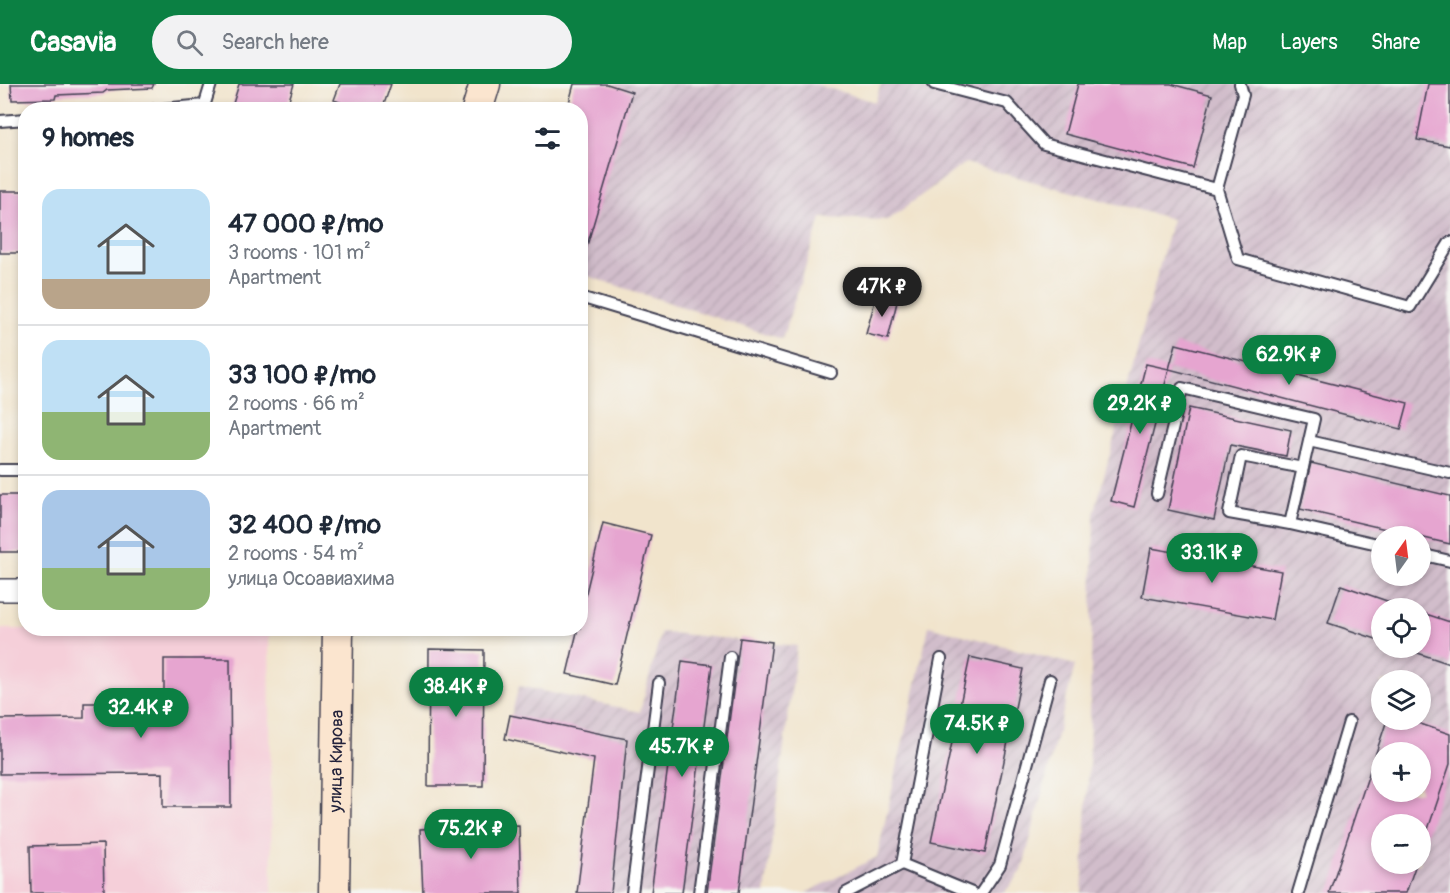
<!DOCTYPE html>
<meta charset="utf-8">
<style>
:root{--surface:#fff;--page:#f2f2f3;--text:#1f2937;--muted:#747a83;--line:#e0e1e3;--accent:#0b8043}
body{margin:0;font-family:Pangolin,sans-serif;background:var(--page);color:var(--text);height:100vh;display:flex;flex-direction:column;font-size:22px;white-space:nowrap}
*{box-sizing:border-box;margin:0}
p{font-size:20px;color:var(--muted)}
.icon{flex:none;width:33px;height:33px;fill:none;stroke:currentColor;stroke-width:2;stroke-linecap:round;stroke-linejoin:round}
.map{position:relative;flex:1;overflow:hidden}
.drawer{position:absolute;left:18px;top:18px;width:570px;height:534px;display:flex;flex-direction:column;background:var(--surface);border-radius:24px;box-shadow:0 3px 9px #0003}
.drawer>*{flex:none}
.needle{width:39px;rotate:14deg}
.fabs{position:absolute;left:1371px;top:442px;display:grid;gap:12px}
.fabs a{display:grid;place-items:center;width:60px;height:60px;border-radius:50%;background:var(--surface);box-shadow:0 3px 9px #0003;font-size:30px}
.price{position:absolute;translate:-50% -51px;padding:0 14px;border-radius:21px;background:var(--accent);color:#fff;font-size:20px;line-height:39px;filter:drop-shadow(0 2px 3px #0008)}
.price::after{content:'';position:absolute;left:50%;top:36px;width:18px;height:14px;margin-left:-9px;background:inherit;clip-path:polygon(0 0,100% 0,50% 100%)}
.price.selected{background:#222;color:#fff}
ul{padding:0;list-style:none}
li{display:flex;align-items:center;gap:18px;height:150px;padding:0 24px}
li+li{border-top:2px solid var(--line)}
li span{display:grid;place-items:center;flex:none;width:168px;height:120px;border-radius:18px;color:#555}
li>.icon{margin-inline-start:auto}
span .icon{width:72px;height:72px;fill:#fffc;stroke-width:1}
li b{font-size:26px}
h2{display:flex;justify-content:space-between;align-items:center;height:72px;padding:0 24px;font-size:26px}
header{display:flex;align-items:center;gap:36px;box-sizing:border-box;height:84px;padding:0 30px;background:var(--accent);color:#fff}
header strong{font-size:28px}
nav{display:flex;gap:33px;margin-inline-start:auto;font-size:21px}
.search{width:420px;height:54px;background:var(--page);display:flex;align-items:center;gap:15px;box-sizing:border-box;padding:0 21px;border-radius:33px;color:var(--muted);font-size:22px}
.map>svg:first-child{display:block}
.built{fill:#f5cfd9}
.industrial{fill:url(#industrial-furrows);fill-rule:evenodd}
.building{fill:#e6a5d0;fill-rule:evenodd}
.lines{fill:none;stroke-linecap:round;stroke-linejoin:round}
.lane-casing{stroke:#413f51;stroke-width:14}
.street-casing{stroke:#413f51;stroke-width:24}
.secondary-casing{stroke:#413f51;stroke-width:33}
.lane{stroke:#fff;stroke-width:10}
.street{stroke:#fff;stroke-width:21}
.secondary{stroke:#fbe5cf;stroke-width:30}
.labels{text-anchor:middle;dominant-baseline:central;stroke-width:6;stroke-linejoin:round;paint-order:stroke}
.street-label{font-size:18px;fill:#22223b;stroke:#f6f6f2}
</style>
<header>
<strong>Casavia</strong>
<div class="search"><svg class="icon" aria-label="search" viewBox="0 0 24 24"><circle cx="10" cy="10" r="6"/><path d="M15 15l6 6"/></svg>Search here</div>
<nav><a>Map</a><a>Layers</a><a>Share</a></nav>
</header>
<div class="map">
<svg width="1450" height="809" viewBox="0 0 1450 809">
<defs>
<pattern id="industrial-furrows" width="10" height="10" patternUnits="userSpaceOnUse" patternTransform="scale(1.5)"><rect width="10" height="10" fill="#d1bdcb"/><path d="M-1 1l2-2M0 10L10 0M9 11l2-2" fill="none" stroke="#b3a2af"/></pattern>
</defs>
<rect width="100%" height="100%" fill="#f6f6f2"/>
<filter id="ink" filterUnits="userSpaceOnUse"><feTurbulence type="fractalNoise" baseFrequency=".0167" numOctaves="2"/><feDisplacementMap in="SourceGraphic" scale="12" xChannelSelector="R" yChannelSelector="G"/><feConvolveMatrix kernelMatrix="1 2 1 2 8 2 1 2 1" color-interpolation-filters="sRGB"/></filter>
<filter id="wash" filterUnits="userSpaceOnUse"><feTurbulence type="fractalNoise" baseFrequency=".008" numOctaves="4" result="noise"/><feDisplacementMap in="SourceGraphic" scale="24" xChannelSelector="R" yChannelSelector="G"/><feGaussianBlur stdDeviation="1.35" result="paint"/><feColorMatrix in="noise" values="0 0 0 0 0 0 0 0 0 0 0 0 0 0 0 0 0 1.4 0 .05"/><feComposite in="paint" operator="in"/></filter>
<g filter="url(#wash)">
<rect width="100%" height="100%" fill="#f1e4cc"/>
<path class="built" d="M0 545H269L272 809H0Z"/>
<path class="industrial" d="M612 0H814L875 18 881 0H1450V809H1082L1089 680 1094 430 1172 135 965 79 888 136 821 134 782 255 581 190 580 171H584L632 8ZM1382 453H1420V492H1382ZM1382 525H1420V564H1382ZM1382 597H1420V636H1382ZM1382 669H1420V708H1382ZM1382 741H1420V780H1382Z
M929 542 1075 581 1022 787 1004 809H806L877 773Z
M661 548 797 562 765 809H577L594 675 505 655 519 602 640 628Z"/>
<g id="blocks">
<path class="building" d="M11 0H154L152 4 107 6 103 9 56 11 55 15 12 16Z
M239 0H294L286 26H231Z
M340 0H391L382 26H361L334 16Z
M574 0H607L632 8 584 172 580 171V26H567Z
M1078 0H1171L1212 11 1193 84 1065 50Z
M1428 0H1450V62L1417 56Z
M0 107H26V169H0Z
M876 213 897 218 888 255 866 250Z
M1176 260 1408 319 1401 345 1169 285Z
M1146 280 1169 285 1134 423 1111 417Z
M1189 324 1291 346 1286 372 1230 361 1214 436 1168 426Z
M1311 379 1450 412V460L1300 425Z
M0 411H26V468H0Z
M603 439 651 451 615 601 567 590 578 544H580V533Z
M1151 464 1281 487 1272 536 1142 513Z
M1341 501 1410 525H1382V557L1328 539Z
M1420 528 1450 538V580L1403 564H1420Z
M740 554 772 558 739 809H707Z
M429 565 484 566 483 702H428Z
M970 573 1023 585 985 769 931 758Z
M164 575H230L231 723H163V689L0 690V635L84 634V619H110V632H164Z
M682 577 712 581 682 809H651Z
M510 631 627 655 611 809H577L594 675 505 655Z
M1387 636H1409L1450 650V680L1421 766 1420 741H1382V780H1416L1406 809H1329ZM1382 669H1420V708H1382Z
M519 741 521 809H423L420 745Z
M103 760 104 809H31L30 762Z"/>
</g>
</g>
<g filter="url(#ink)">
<use href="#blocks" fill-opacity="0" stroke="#413f51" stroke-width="1.5"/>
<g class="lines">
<defs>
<path id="lane" d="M934 0 1007 19 1044 60 1217 105 1238 175 1410 223 1450 158
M152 26 204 21
M203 26 211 0
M0 37 26 35
M1217 105 1243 11 1240 0
M580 213 831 289
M1309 357 1290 440 1382 461
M0 386H26
M1157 410 1182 304 1314 335 1309 357 1450 389
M1290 440 1229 429 1241 372 1303 384
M1420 470 1450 477
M941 575 902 780 972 809
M632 809 659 599
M699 809 730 573
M846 809 902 780
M981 809 1000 781 1050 596
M1298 809 1349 638"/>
<path id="street" d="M0 506H26"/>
<g id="secondary">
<path d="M477 26 485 0"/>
<path id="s1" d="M334 809 338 544"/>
</g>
</defs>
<use href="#lane" class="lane-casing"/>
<use href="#street" class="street-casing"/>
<use href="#secondary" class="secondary-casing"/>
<use href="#lane" class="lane"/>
<use href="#street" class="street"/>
<use href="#secondary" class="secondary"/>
</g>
</g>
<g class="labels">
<g class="street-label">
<text stroke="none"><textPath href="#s1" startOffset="132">улица Кирова</textPath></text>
</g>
</g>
</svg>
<div class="fabs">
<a><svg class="needle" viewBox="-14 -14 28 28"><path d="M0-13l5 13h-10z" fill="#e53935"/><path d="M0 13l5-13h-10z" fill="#747a83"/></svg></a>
<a><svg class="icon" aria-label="locate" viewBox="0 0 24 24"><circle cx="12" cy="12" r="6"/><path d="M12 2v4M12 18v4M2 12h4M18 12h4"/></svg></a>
<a><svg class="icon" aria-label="layers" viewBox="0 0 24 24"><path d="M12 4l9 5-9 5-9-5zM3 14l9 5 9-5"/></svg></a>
<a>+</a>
<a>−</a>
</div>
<b class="price selected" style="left:882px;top:234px">47K ₽</b>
<b class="price" style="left:1289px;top:302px">62.9K ₽</b>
<b class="price" style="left:1140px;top:351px">29.2K ₽</b>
<b class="price" style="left:1212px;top:500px">33.1K ₽</b>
<b class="price" style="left:456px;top:634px">38.4K ₽</b>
<b class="price" style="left:141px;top:655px">32.4K ₽</b>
<b class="price" style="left:977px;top:671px">74.5K ₽</b>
<b class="price" style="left:682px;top:694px">45.7K ₽</b>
<b class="price" style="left:471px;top:776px">75.2K ₽</b>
<section class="drawer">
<h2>9 homes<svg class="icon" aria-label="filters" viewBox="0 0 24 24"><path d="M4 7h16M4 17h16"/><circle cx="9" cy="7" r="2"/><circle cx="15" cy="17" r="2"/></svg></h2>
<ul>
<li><span style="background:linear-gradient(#bfe0f5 75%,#b9a48a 0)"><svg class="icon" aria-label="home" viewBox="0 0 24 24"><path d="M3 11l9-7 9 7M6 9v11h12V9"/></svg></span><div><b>47 000 ₽/mo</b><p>3 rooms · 101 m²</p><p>Apartment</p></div></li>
<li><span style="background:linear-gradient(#bfe0f5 60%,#8fb573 0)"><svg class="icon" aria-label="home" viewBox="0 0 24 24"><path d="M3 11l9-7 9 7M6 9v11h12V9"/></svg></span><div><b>33 100 ₽/mo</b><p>2 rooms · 66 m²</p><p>Apartment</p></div></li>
<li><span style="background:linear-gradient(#a9c7e8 65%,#8fb573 0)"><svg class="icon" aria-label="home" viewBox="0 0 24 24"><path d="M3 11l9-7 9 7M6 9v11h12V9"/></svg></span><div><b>32 400 ₽/mo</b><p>2 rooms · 54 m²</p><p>улица Осоавиахима</p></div></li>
</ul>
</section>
</div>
